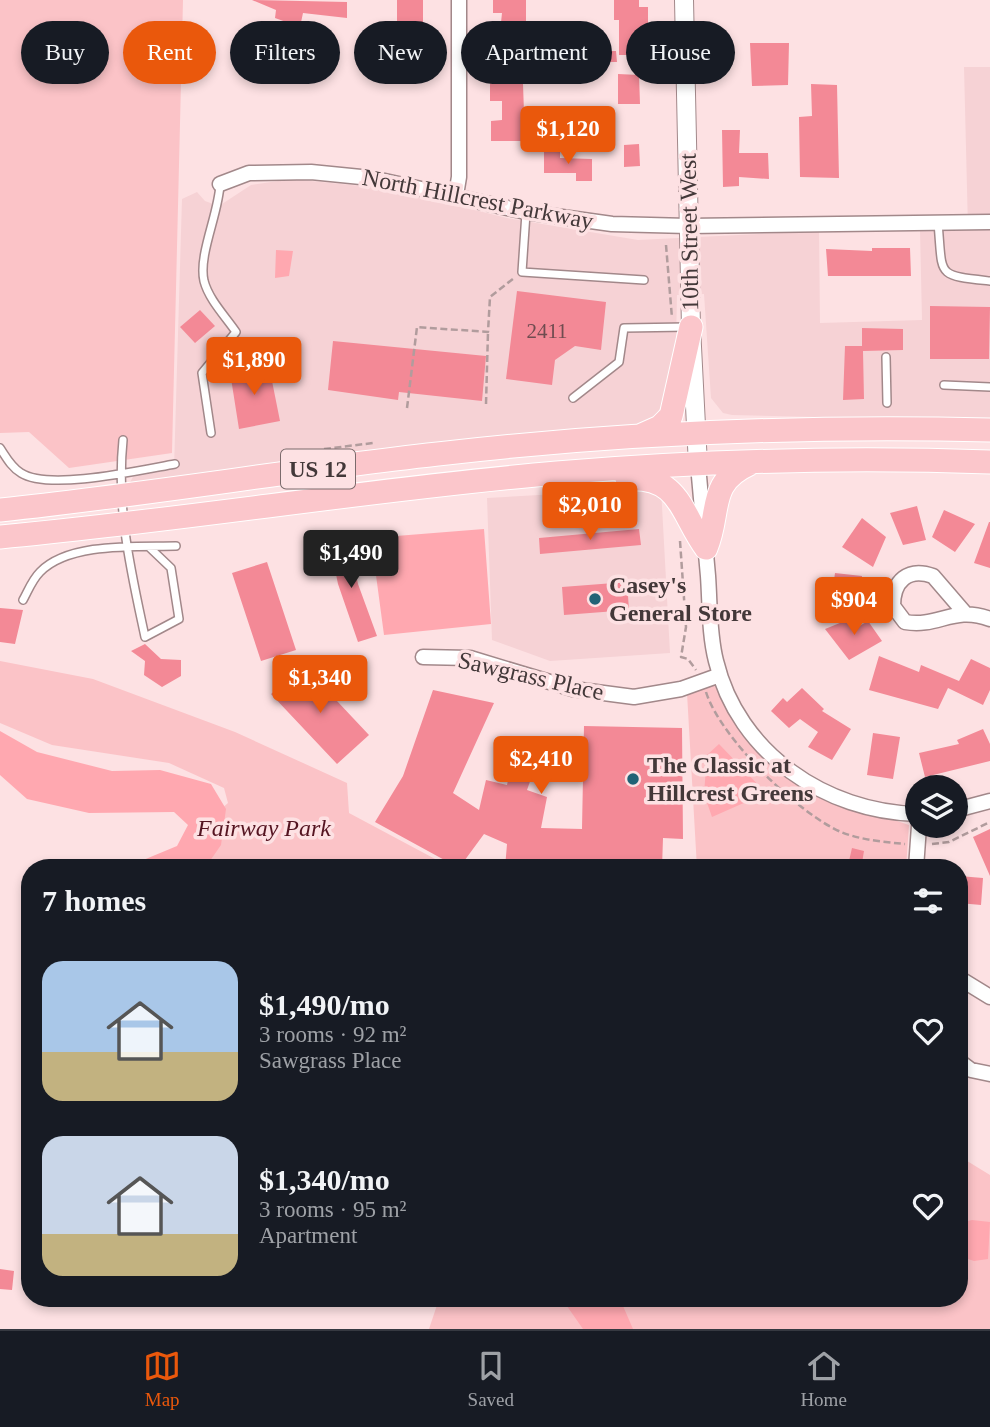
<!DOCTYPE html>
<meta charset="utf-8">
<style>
:root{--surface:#171b24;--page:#242831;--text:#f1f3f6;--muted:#9ea1a6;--line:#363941;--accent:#ea580c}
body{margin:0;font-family:Georgia,serif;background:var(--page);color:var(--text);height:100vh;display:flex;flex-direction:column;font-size:26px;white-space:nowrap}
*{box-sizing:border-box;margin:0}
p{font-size:23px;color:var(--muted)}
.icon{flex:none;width:38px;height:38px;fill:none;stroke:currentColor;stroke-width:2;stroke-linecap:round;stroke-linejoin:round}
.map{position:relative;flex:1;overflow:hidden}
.drawer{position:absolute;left:21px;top:859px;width:947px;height:448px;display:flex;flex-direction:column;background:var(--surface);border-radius:28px;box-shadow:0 4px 10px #0003}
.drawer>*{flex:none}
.hud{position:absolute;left:21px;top:21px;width:948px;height:63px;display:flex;gap:14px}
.tools{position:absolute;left:905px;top:775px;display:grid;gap:14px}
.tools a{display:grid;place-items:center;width:63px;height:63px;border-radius:50%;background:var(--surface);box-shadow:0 4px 10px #0003;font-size:35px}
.price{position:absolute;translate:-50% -60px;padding:0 16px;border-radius:7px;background:var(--accent);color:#fff;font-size:23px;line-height:46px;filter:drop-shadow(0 2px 4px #0008)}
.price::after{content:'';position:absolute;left:50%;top:42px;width:21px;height:16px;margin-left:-10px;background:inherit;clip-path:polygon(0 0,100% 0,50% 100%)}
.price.current{background:#222;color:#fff}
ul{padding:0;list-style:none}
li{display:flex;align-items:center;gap:21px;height:175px;padding:0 21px}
li span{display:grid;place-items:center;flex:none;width:196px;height:140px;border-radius:21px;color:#555}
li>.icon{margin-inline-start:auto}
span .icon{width:84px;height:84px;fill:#fffc;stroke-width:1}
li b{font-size:30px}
h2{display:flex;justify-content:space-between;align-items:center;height:84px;padding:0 21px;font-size:30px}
.pill{padding:0 24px;border-radius:32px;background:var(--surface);box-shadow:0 4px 10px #0003;font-size:24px;line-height:63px}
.pill.current{background:var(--accent);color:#fff}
.dock{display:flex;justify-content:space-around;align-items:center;height:98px;border-top:2px solid var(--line);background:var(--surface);font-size:19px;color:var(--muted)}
.dock a{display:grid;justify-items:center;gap:4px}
.dock .current{color:var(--accent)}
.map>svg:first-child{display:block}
.built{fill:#f6d2d5}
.green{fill:#fbc3c7}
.water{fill:#ffa8b0}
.building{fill:#f38996}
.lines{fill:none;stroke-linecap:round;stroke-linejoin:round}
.service-casing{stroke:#a2888a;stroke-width:10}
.minor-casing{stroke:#a2888a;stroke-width:17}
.tertiary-casing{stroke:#a2888a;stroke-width:20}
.primary-casing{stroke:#fff;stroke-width:25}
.path{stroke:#b19c9d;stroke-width:2.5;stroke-dasharray:7 3.5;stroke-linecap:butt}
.service{stroke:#fff;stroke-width:7}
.minor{stroke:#fff;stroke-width:14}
.tertiary{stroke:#fff;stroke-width:18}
.primary{stroke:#fbc6cb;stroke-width:23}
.poi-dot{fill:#216276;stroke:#fde1e3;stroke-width:2.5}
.labels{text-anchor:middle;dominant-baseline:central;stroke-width:7;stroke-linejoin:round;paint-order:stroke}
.number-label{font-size:21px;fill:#6f4c50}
.shield{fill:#fde1e3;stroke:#7b6b6c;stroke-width:2}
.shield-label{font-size:23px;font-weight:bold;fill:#433839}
.street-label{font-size:24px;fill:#433839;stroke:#fde1e3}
.poi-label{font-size:24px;font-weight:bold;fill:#433839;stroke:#fde1e3;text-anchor:start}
.park-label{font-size:24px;font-style:italic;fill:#551421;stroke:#fde1e3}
</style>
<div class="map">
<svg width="990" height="1329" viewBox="0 0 990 1329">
<rect width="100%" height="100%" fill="#fde1e3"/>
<path class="built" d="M964 67H990V421L732 415 723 413 711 398 704 294 677 295 676 343 669 396 651 421 639 427 129 484 133 477 174 469 182 199 197 192 205 201 219 206 251 185 292 179 390 189 507 218 638 240 819 231 820 323 922 320 920 230 968 229Z
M661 488 670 653 550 661 492 640 487 498Z"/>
<path class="green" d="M0 0H183L172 453 69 468 29 432 0 433Z
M0 661 93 679 235 732 347 783 349 813 452 868H177L205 823 228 803 224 788 169 763 52 745 0 723Z
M715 685 744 737 807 791 909 825 906 868H697L687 693Z
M959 1156 990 1175V1329H429L439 1299 959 1298Z"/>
<path class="water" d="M276 250 293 251 289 276 275 278Z
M484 529 491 624 384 635 371 538Z
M0 731 37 752 112 771 160 770 211 784 226 809 221 845 205 868H124L177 846 188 825 174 812 89 813 27 799 0 775Z
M719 744 766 793 712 817 704 794 707 755Z
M972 1220 990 1222 988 1259 974 1261 959 1256V1233L964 1222Z
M424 1299 503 1298V1299L466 1304Z
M562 1299H620L633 1329H583Z"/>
<path class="building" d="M252 0 347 2V18L303 13 300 27 275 18 276 10Z
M397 0H423V25H397Z
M493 0H526V47H509L510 54 492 55V32H500L502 13H493Z
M614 0H639V7H648V55H619V20H614Z
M750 43H789L788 85 752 86Z
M589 51H616L617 62H589Z
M500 67H531V84H523L525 141H491V121L502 120V101H490V79H498Z
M618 74 639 75 640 104H618Z
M811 84 837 85 839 178 800 177 799 117 812 116Z
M722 130H740L739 153H768L769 179 739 177V186L723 187Z
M639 144 640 166 624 167V145Z
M544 150 560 151V158L592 159V181H576V173H544Z
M872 248H910L911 276H828L826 249 872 251Z
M517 291 606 302 601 350 575 346 555 360 552 385 506 379Z
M930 306 990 307 989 359H930Z
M200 310 215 326 195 343 180 327Z
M862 328 903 329V350L863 351 864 399 843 400 845 346H862Z
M333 341 486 356 482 401 399 392 398 400 328 390Z
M269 366 280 421 239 429 230 372Z
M917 506 926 540 903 545 890 513Z
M944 510 975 524 955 552 932 537Z
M862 518 886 537 873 567 842 547Z
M989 522H990V568L974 563Z
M639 529 641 545 540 554 539 538Z
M348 538 358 584 377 636 358 642 338 584 329 540Z
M267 562 296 650 261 661 232 573Z
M835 573 862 576 858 612 830 609Z
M627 582 629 610 564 615 562 587Z
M0 608 23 610 15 644 0 642Z
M857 616 856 628 868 621 882 641 849 660 825 629Z
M145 644 161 659 181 660V676L162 687 144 675 145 661 131 651Z
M879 656 919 672 921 665 959 681 971 659 990 668V690L983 705 948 688 938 709 869 690Z
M305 667 369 735 337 764 271 694Z
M802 688 824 709 822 711 851 729 832 760 808 747 818 732 800 719 789 728 771 711 783 698 787 702Z
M433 690 494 703 453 793 479 810 486 780 507 785 512 761 535 767 527 790 547 797 541 828 582 829 584 726 682 728 683 839 663 838 662 868H505L507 844 484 834 459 868 375 822 403 776Z
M983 729 990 744V761L925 777 919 753 959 744 957 740Z
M873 733 900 737 893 779 867 775Z
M990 829V876L973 837Z
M852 848 864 851 862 863 849 861Z
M959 876 983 878 981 905 959 903Z
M0 1269 14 1271 12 1290 0 1289Z"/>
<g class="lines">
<defs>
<path id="service" d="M526 213 522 272 644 280
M938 223C943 277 935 275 990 281
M886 357 887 403
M944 385 990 387
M573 398 619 362 624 328 687 327
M211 433 202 373 236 332C226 317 209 300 204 281 198 255 219 213 220 184
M123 440C116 509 131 571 145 637L179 619 171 568 149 547
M0 448C6 457 11 467 21 473 49 491 141 470 175 464
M23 600C28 591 32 580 40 572 69 542 137 547 176 546"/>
<path id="minor" d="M220 184 249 173 311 172 371 178 526 212 612 224 688 226 990 222
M456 195 459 177V0
M698 465C701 502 705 539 708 576 710 604 709 634 716 661 738 753 826 812 917 814
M964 612 933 576C908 567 893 581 893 606L905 622C939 628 953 605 990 619
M423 657 470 658 573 689 634 697 681 689 720 675
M956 810 990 801
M916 868 919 826
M959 978 990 997
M959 1061 971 1070 990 1074"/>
<path id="tertiary" d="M684 0 691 327 698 465"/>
<path id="primary" d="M642 435 660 427 671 416 691 327
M627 479C680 475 681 514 706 548
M0 510C153 494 304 468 456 452 633 432 812 426 990 430
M0 537C186 520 371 489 557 473 700 461 846 457 990 462
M706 548C721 512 707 483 749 464"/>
</defs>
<use href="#service" class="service-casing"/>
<use href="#minor" class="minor-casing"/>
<use href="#tertiary" class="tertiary-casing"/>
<use href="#primary" class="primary-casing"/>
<path class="path" d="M666 245 672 318
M486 404 488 332
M407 408 417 327 488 332 490 297 514 278
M324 449 373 443
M680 541 686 627 681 657 688 659 696 670
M706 692C720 737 797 813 841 832 861 840 884 842 905 844
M932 844 949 842 990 822"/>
<use href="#service" class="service"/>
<use href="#minor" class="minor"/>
<use href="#tertiary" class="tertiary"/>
<use href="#primary" class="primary"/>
</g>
<g class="poi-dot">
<circle cx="595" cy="599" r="7"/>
<circle cx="633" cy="779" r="7"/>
</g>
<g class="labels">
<g class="number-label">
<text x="547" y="331">2411</text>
</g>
<rect class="shield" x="281" y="449.5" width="74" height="39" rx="5"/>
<g class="shield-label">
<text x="318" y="469">US 12</text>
</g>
<g class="street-label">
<text transform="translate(478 199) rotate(11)">North Hillcrest Parkway</text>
<text transform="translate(689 232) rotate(-91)">10th Street West</text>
<text transform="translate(531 676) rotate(13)">Sawgrass Place</text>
</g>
<g class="poi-label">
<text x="609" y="585">Casey's<tspan x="609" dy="28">General Store</tspan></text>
<text x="647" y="765">The Classic at<tspan x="647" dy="28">Hillcrest Greens</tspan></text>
</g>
<g class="park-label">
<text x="264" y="828">Fairway Park</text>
</g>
</g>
</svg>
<div class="tools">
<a><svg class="icon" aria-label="layers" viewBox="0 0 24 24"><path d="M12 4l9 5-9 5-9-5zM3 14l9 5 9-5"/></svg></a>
</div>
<b class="price" style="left:568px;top:166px">$1,120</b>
<b class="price" style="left:254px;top:397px">$1,890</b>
<b class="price" style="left:590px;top:542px">$2,010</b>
<b class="price current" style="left:351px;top:590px">$1,490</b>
<b class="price" style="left:854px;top:637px">$904</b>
<b class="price" style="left:320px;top:715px">$1,340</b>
<b class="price" style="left:541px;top:796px">$2,410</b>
<div class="hud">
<a class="pill">Buy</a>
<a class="pill current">Rent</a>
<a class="pill">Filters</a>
<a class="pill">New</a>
<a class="pill">Apartment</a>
<a class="pill">House</a>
</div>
<section class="drawer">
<h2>7 homes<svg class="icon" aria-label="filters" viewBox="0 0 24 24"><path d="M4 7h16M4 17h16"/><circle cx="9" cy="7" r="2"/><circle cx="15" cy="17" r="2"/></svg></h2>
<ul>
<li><span style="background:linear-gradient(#a9c7e8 65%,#c2b280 0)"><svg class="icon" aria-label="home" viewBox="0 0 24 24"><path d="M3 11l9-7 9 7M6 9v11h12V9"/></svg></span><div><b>$1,490/mo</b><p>3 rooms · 92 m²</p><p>Sawgrass Place</p></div><svg class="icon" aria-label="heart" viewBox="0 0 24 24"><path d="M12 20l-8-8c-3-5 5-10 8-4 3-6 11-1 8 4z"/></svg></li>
<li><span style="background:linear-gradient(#c9d6e8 70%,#c2b280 0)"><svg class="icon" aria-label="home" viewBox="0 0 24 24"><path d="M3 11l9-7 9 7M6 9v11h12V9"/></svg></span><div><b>$1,340/mo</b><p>3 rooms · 95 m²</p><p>Apartment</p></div><svg class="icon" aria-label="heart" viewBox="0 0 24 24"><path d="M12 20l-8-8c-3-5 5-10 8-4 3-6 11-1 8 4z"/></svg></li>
</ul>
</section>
</div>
<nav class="dock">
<a class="current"><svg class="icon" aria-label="map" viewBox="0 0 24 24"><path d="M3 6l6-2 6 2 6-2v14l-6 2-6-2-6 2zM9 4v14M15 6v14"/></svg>Map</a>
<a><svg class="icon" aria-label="saved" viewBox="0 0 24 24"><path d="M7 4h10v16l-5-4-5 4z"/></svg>Saved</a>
<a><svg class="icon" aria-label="home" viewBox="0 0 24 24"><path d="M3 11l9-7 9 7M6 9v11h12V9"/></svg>Home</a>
</nav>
